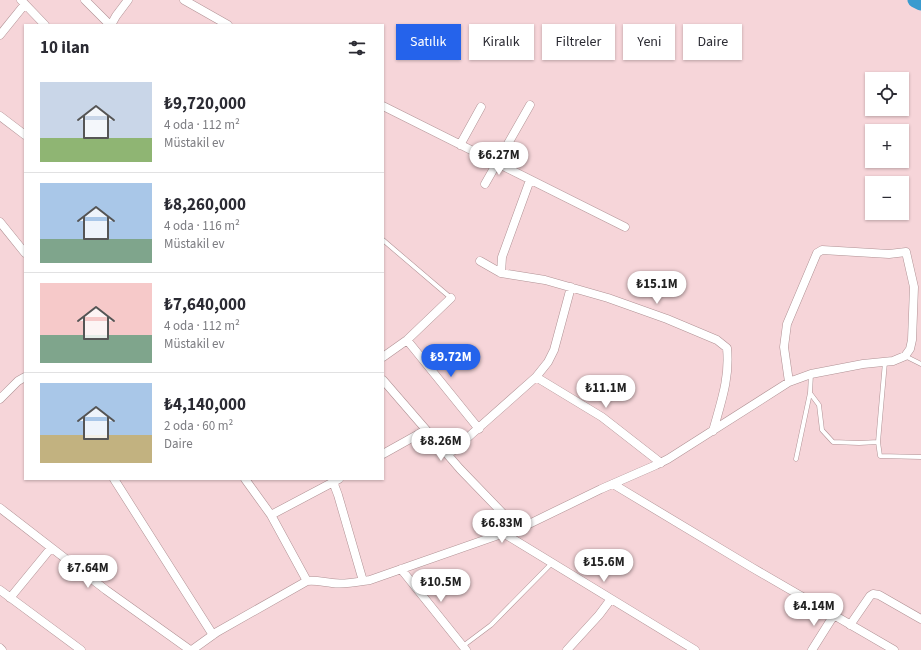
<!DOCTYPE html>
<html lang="tr">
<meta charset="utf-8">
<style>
:root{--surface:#fff;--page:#f7f7f7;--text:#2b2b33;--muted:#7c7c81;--line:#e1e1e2;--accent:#2563eb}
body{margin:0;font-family:"Source Sans 3",sans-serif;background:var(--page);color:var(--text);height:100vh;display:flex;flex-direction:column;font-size:15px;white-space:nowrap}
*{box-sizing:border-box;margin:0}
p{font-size:13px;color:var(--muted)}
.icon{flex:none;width:22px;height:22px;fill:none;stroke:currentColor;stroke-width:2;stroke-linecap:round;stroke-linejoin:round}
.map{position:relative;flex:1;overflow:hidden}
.details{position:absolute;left:24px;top:24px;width:360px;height:456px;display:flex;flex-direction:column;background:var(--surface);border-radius:0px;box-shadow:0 1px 3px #0004}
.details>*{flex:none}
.banner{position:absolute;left:396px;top:24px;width:380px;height:36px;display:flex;gap:8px}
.fabs{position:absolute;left:865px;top:72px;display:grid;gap:8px}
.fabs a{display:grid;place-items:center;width:44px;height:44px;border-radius:0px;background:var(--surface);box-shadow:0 1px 3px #0004;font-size:20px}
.price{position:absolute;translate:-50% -34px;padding:0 9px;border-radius:14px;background:#fff;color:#222;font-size:13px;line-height:26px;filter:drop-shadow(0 1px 2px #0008)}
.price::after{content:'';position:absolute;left:50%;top:24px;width:12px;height:9px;margin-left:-6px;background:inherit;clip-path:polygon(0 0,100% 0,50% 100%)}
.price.active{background:var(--accent);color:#fff}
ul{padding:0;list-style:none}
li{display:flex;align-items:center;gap:12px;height:100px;padding:0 16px}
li+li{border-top:1px solid var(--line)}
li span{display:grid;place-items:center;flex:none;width:112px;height:80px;border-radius:0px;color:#555}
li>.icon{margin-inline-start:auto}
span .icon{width:48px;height:48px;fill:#fffc;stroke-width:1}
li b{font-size:17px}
h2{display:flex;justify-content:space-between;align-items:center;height:48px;padding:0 16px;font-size:17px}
.chip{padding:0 14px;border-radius:0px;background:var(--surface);box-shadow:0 1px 3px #0004;font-size:14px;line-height:36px}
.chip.active{background:var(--accent);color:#fff}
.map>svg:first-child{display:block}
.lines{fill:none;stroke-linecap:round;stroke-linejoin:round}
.river{stroke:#3a9bcf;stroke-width:15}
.lane-casing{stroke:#b09194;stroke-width:5}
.street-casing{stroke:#b09194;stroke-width:9}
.lane{stroke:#fff;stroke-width:4}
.street{stroke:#fff;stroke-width:8}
</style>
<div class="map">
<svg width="921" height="650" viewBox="0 0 921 650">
<rect width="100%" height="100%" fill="#f6d5d9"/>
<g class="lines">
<path class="river" d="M915 0 921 3"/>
<defs>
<path id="lane" d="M383 240 451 298
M905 356 921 364
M810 393 819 405 822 430 833 442 859 443 878 442 880 456 921 457
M878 442 885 362
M796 459 810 393 811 374
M463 646 491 625 552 563"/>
<path id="street" d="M21 0 45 25
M85 0 110 25
M184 0 228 25
M111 25 116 16 128 0
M0 35 25 4
M383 106 625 227
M0 116 25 135
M460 145 481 107
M485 184 530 105
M0 222 25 253
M480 261 501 273 545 280 608 298 667 319 717 340 727 348C730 378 721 402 713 431
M501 273 502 257 530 180
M407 340 479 429
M383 357 407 340 451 298
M536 377 602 417 661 463
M383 380 460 469 517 528
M0 399 18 381 25 377
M383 454 426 430
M448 455 536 377 548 362 554 350 571 287
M114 479 213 635
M245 479 271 515 307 581
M332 479 338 495 363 581
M613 484 751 567 894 650
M0 508 106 590 190 650
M271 515 339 479
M503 533 695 650
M401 569 466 650
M0 590 81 650
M10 598 51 548
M850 625 870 596 873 594 879 595 921 619
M0 648 2 650
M192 650 217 632 307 581C316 580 323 582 332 583 345 585 357 582 370 580L527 525 601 489 656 465 668 459 789 382 811 374 863 364 893 361 905 356 910 349 912 340 914 287 906 252 889 254 822 250 817 253 787 324 784 347 789 382
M567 650 599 615 611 599
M812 650 834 615"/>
</defs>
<use href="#lane" class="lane-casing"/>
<use href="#street" class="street-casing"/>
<use href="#lane" class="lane"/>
<use href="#street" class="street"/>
</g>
</svg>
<div class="fabs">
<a><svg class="icon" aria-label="locate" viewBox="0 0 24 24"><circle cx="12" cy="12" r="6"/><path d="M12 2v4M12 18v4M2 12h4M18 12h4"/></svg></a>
<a>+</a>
<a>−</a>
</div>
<b class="price" style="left:499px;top:176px">₺6.27M</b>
<b class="price" style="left:657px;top:305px">₺15.1M</b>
<b class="price active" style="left:451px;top:378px">₺9.72M</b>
<b class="price" style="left:606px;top:409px">₺11.1M</b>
<b class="price" style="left:441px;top:462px">₺8.26M</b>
<b class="price" style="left:502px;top:544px">₺6.83M</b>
<b class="price" style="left:604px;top:583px">₺15.6M</b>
<b class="price" style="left:88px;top:589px">₺7.64M</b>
<b class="price" style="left:441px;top:603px">₺10.5M</b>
<b class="price" style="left:814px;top:627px">₺4.14M</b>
<div class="banner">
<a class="chip active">Satılık</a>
<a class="chip">Kiralık</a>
<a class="chip">Filtreler</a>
<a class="chip">Yeni</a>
<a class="chip">Daire</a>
</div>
<section class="details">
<h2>10 ilan<svg class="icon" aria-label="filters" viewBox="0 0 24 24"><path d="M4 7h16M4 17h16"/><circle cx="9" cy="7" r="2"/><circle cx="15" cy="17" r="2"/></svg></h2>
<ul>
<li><span style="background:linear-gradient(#c9d6e8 70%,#8fb573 0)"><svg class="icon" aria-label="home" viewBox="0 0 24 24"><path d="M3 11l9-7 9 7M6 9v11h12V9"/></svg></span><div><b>₺9,720,000</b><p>4 oda · 112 m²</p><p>Müstakil ev</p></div></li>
<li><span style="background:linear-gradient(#a9c7e8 70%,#7fa58c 0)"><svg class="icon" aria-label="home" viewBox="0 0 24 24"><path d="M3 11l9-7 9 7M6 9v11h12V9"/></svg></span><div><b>₺8,260,000</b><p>4 oda · 116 m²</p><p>Müstakil ev</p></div></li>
<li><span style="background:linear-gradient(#f6c9c9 65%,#7fa58c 0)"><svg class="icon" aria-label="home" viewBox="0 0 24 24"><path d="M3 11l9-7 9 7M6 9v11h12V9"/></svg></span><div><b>₺7,640,000</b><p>4 oda · 112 m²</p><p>Müstakil ev</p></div></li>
<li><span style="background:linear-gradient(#a9c7e8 65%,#c2b280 0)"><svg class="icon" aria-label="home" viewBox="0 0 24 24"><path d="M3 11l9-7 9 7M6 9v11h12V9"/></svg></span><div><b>₺4,140,000</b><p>2 oda · 60 m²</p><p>Daire</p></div></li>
</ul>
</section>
</div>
